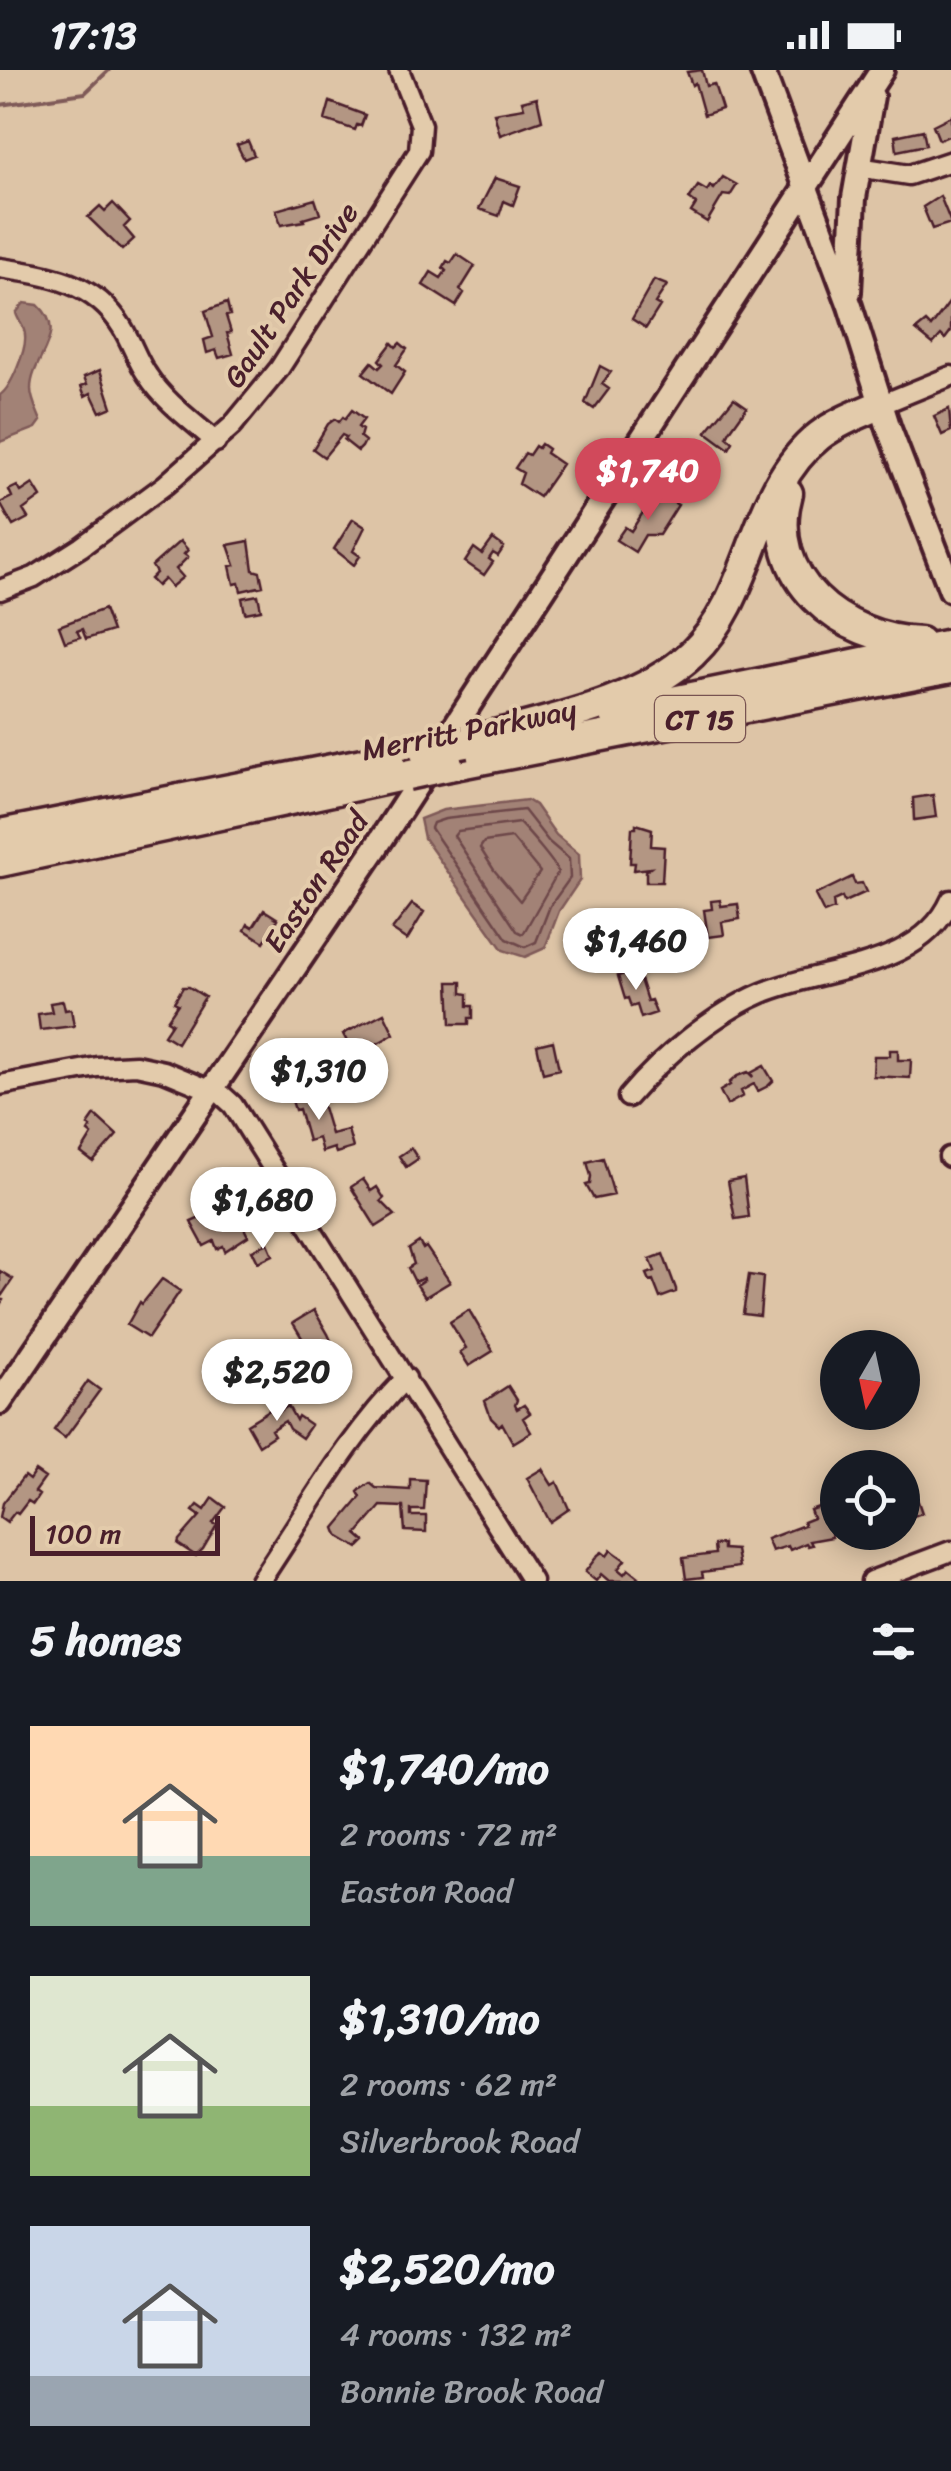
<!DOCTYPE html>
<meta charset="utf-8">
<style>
:root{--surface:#171b24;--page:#242831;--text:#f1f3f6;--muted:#9ea1a6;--accent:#d1495b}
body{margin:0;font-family:Sriracha,sans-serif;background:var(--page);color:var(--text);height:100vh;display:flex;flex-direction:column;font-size:38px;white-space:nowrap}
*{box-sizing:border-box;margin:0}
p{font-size:32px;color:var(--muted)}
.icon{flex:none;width:55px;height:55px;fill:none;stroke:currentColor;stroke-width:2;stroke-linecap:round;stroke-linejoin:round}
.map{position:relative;height:1511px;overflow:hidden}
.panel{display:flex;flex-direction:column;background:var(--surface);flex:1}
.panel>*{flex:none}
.needle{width:65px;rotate:189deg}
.buttons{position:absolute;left:820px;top:1260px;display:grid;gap:20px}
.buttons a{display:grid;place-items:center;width:100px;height:100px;border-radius:50%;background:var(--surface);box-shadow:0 5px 25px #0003;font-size:50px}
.scale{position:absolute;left:30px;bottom:25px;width:190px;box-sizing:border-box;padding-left:10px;border:5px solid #4a1f2b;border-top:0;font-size:28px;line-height:35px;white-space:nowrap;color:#4a1f2b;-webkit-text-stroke:8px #e3cbab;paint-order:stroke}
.price{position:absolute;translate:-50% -85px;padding:0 22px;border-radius:35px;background:#fff;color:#222;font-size:32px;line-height:65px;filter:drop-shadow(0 2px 5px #0008)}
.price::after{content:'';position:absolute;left:50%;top:60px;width:30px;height:22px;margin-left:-15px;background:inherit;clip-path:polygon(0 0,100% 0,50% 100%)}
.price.selected{background:var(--accent);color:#fff}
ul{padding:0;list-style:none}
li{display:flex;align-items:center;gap:30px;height:250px;padding:0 30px}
li span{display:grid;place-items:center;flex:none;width:280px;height:200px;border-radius:0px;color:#555}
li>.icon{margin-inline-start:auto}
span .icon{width:120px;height:120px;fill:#fffc;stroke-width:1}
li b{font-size:42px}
h2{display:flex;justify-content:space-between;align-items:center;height:120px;padding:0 30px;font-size:42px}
.status{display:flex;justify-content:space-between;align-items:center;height:70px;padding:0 50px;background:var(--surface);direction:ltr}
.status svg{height:28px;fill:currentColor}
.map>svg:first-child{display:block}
.water{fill:#a28276;stroke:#7f5a58;stroke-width:2.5}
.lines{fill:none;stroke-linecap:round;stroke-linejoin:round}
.shore{stroke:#6d4749;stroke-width:2.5}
.stream{stroke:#7f5a58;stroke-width:4}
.building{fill:#b39683;stroke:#4a1f2b;stroke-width:2.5}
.minor-casing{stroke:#4a1f2b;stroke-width:25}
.major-casing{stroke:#4a1f2b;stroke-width:30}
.highway-casing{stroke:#4a1f2b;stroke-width:35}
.minor{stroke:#e3cbab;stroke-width:18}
.major{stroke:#e3cbab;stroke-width:22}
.highway{stroke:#e3cbab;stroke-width:28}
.highway-bridge-casing{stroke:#4a1f2b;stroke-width:35;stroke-linecap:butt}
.highway-bridge{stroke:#e3cbab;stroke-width:28}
.labels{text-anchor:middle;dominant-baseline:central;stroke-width:8;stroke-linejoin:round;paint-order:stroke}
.shield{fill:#e3cbab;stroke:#785351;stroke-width:2.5}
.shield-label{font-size:28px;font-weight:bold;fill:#4a1f2b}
.street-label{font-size:30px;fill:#4a1f2b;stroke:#e3cbab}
</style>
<div class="status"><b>17:13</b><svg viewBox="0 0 49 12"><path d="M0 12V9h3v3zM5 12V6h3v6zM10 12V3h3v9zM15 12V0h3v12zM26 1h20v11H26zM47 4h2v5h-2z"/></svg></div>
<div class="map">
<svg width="951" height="1511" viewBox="0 0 951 1511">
<rect width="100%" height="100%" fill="#ddc4a6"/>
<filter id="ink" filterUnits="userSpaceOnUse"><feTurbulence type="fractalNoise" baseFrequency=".01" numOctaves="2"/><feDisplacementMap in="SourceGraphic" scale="20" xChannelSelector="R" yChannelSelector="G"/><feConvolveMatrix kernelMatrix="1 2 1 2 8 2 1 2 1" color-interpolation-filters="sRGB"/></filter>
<g filter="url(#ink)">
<path class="water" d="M24 233 38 235C70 264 31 288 31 319 31 329 37 341 41 351L36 358 0 372V325C11 318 27 279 25 265 25 257 18 251 16 243Z
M527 730 535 735 556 765 579 784 580 810 559 841 545 878 525 887 503 880 424 768 420 749 443 740Z"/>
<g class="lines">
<path class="shore" d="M524 740 549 772 569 789 570 808 550 836 536 872 525 877 507 869 431 758 433 753 445 749Z
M519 753C527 761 556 794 558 802L523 864 517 861 454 766 458 761Z
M512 768 540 802 520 831 494 800 480 778 484 772Z"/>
<path class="stream" d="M0 35 85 23 109 0"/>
</g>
<path class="building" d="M702 0 706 16 714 14 722 39 704 45 695 13 692 15 687 2Z
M537 27 542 50 500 65 494 43 524 38 522 31Z
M330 32 365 45 361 56 357 55 355 60 325 50Z
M951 46V65L939 70 933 55Z
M923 60 926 75 897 81 895 66Z
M248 71 254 85 244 89 237 75Z
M723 107 737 115 730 126 723 125 707 152 691 142 696 134 689 129 698 116 707 121 710 116 714 119Z
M495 108 520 116 513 135 504 131 499 146 479 139Z
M940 126 951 153 932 159 923 137Z
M315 129 320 144 303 149 304 151 281 155 276 140Z
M113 133 130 151 124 157 134 169 122 180 88 147 100 136 105 141Z
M457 184 475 196 460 220 464 223 456 236 423 215 431 202 441 208 446 201 443 198 447 191 451 193Z
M654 210 667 215 655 233 660 236 646 258 632 249Z
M951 230V261L945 269 941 265 933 274 916 260 926 252 931 257Z
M227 233 230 245 226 246 231 262 227 263 233 284 219 288 216 280 207 283 204 270 213 267 205 241Z
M392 273 396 277 400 273 407 279 396 295 405 302 391 324 363 303 372 292 379 298 383 294 379 290Z
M600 296 611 302 602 314 609 319 594 339 585 333Z
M100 300 112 337 100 342 91 323 85 326 81 316 87 314 84 307Z
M734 328 747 337 730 361 727 367 733 372 729 379 706 362Z
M949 339 951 361 942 365 934 346Z
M352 340 364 349 358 357 362 360 360 367 365 371 362 377 358 381 344 370 346 367 342 365 324 387 313 379 328 354 335 349 339 352 343 347 345 349Z
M541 374 548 379 546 383 562 394 539 427 519 414 523 403 515 398 525 383 529 385 535 376 538 378Z
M33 414 41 427 23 440 28 448 13 456 0 433 12 427 9 420 17 416 21 422Z
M664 427 678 435 659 465H645L635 482 616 470 625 457 631 461 651 430 657 434Z
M353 449 365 457 353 481 360 486 354 495 334 479Z
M493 469 504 477 498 486 493 483 489 489 493 492 484 505 465 492 474 478 482 484Z
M180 471 188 480 184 484 188 487 176 499 183 507 171 517 164 509 157 516 150 509 156 503 152 496Z
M249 471 253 500 260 502 263 516 241 521 239 513 234 514 230 496 235 495 228 475Z
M258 525 261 540 245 543 242 528Z
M104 539 112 561 86 569 82 559 77 561 80 567 65 572 59 556Z
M933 725 936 747 914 750 913 728Z
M636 754 652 759 651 776 664 777 662 812H646V801L650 798 634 800 635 793H630L632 758H636Z
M852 807 855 814 862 813 866 822 844 832 842 827 833 831 834 839 824 843 815 825Z
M720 830 721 836 738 834 740 849 722 852 724 865 708 867 704 840 712 839 711 831Z
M412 834 424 842 407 870 392 860Z
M264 840 278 849 264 872 245 860 248 854 253 857Z
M637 900 647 931 651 930 656 943 641 948 637 935 631 937 628 928 625 929 618 906Z
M449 912H462V923L468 924V936H473V948H469V954H451Z
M183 917H189L205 927 177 973 164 965 172 953 167 950 178 934 174 932Z
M63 931 65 940 71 939 74 956 40 960 38 944 52 942 50 933Z
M384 943 394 964 355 986 343 964Z
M553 971 559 999 543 1003 537 975Z
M890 980H898V990H911L910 1008 873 1006 874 986H890Z
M764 996 773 1011 768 1016 758 1021 754 1014 741 1021 743 1026 727 1035 720 1021 730 1015 729 1013 737 1006 748 1002 753 1007 751 1003Z
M311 1019 319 1036 322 1034 331 1064 348 1060 353 1078 336 1083 334 1078 322 1082 318 1068 308 1071 299 1039 295 1040 290 1024Z
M95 1045 117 1065 93 1092 81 1083 92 1065 88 1062 91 1057 88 1055Z
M411 1078 418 1089 406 1097 399 1086Z
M603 1088 614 1125 594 1129 586 1115 590 1114 591 1106 587 1092Z
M744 1108 749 1147 735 1149 728 1111Z
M363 1109 371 1121 377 1117 384 1128 381 1131 395 1145 376 1157 351 1117Z
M250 1135 257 1152 244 1158 248 1166 225 1181 223 1176 217 1179 214 1171 204 1176 191 1152 213 1142 214 1146 226 1140 228 1145Z
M419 1172 423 1179 426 1177 450 1212 425 1227 417 1215 424 1210 423 1208 415 1212 408 1198 414 1194 409 1179Z
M268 1173 273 1185 258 1192 252 1180Z
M663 1184 676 1219V1222L660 1228 653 1210 650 1211 647 1204 655 1201 650 1189Z
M0 1201 13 1209 0 1228 3 1230 0 1235Z
M749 1205 763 1207 760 1246 743 1244Z
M162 1209 180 1221 148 1268 127 1255 140 1232 142 1234Z
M314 1240 328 1264 332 1273 325 1277 332 1289 315 1299 307 1285 311 1283 293 1253Z
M469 1240 493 1281 469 1296 460 1282 466 1278 450 1252Z
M88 1311 100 1320 65 1368 54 1360Z
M508 1316 517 1330 515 1335 517 1339 524 1335 530 1343 523 1348 531 1362 513 1373 502 1353 499 1356 491 1348 485 1331Z
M276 1336 280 1341 288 1336 296 1350 298 1346 311 1355 302 1368 289 1359 285 1351 271 1360 274 1365 259 1375 247 1354Z
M542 1399 552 1415 557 1412 569 1439 550 1452 527 1408Z
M35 1401 45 1408 35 1422 39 1425 33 1434 28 1431 18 1444 15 1442 7 1452 0 1447 3 1433 24 1406 29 1410Z
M410 1409 426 1410 424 1440H411V1446H426V1462L405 1461 403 1437 381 1436 357 1464 365 1471 358 1478 338 1466 335 1458 361 1427 358 1422 361 1419 370 1413 376 1418 410 1420Z
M913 1417 922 1443 902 1450V1420Z
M213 1428 225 1437 213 1453 217 1455 203 1479 196 1486 178 1474 179 1470 200 1446 193 1441 198 1435 205 1440Z
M824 1435 832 1467 810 1471 812 1475 808 1476 806 1473 790 1480 788 1476 772 1481 767 1469 804 1455 803 1452 813 1448 810 1440Z
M723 1474V1479L736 1480 739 1497 702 1502 703 1507 686 1509 683 1488 715 1484 714 1475Z
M611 1480 625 1490 618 1499 624 1504 628 1499 638 1507 635 1511H609L601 1504 596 1511 585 1502 598 1485 602 1482 607 1486Z"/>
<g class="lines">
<defs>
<path id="minor" d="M858 97 909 105 951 91
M0 198C48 205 95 212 122 257 132 273 137 291 148 306 165 332 192 351 216 372
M880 335 951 306
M0 520 34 507 81 477 165 415 232 356 279 299 419 81 421 55 399 0
M0 1015 97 997 136 995 164 1001 222 1025 233 1035 532 1511
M628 1027C661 988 715 943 762 923 823 897 920 900 951 830
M949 1087H951
M260 1511C306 1443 348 1366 406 1308
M871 1511 951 1481"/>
<path id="major" d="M762 0 850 236 889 359 951 520
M849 222 854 128 872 26
M0 1332 375 779 882 0"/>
<path id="highway" d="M788 423C764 508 841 569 920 572
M614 643 951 574
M465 673C537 652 637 636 692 584 755 525 751 420 819 366 837 352 859 344 880 335
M449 696 951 598
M0 764 424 681
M0 792 407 705"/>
</defs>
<use href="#minor" class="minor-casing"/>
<use href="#major" class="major-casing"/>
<use href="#highway" class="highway-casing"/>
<use href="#minor" class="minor"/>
<use href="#major" class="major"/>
<use href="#highway" class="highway"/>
<defs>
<path id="highway-bridge" d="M424 681 465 673
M407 705 449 696"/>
</defs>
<use href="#highway-bridge" class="highway-bridge-casing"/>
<use href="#highway-bridge" class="highway-bridge"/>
</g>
</g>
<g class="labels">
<rect class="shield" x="655" y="626" width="90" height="46" rx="8"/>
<g class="shield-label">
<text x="700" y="649">CT 15</text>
</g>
<g class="street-label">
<text transform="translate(291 225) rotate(-56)">Gault Park Drive</text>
<text transform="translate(469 660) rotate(-11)">Merritt Parkway</text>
<text transform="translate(316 812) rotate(-56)">Easton Road</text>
</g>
</g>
</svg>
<div class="buttons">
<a><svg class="needle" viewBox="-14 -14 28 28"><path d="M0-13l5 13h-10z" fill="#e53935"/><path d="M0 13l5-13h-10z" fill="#9ea1a6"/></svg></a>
<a><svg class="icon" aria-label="locate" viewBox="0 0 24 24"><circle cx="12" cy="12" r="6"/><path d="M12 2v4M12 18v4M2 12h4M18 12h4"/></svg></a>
</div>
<div class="scale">100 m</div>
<b class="price selected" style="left:648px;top:453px">$1,740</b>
<b class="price" style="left:636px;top:923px">$1,460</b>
<b class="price" style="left:319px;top:1053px">$1,310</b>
<b class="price" style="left:263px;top:1182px">$1,680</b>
<b class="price" style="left:277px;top:1354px">$2,520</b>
</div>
<section class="panel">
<h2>5 homes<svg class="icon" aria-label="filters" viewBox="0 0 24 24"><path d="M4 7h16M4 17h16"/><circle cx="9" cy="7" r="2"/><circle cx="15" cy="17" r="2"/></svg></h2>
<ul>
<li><span style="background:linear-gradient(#ffd9b3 65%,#7fa58c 0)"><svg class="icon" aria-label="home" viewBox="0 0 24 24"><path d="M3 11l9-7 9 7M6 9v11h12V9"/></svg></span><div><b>$1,740/mo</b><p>2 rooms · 72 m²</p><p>Easton Road</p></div></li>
<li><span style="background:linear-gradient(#dfe7d0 65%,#8fb573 0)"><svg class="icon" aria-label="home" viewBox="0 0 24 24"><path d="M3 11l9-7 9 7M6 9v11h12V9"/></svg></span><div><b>$1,310/mo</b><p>2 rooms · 62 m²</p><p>Silverbrook Road</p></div></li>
<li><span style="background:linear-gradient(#c9d6e8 75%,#9aa5b1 0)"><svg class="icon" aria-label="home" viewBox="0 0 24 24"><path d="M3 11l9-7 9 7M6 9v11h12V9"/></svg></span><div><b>$2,520/mo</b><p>4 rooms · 132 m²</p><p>Bonnie Brook Road</p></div></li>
</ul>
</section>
